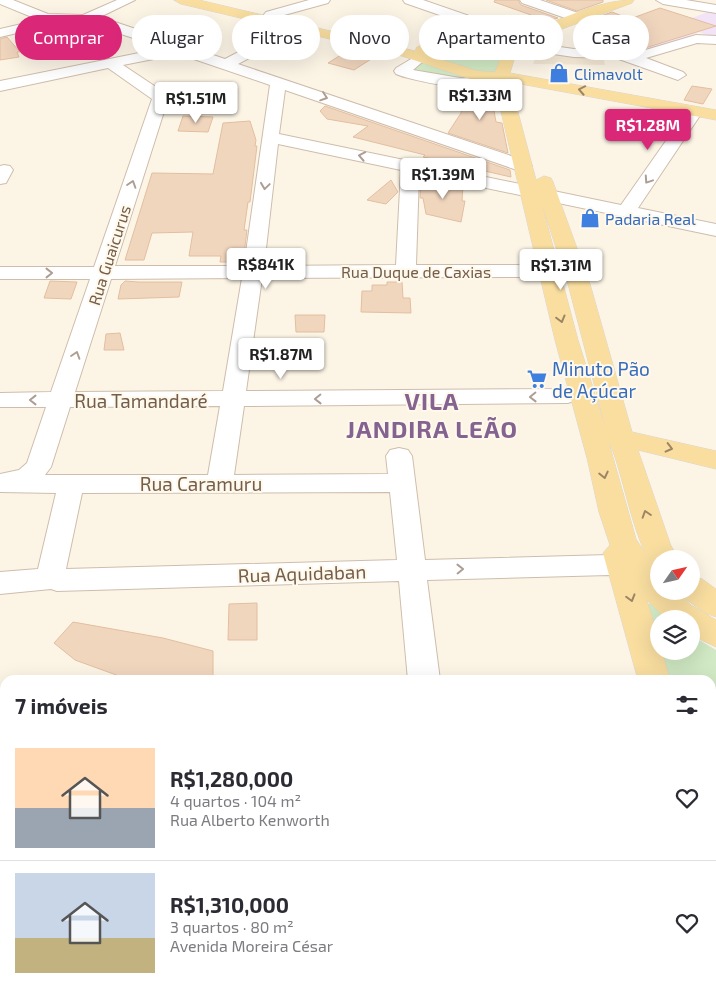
<!DOCTYPE html>
<html lang="pt">
<meta charset="utf-8">
<style>
:root{--surface:#fff;--page:#f2f2f3;--text:#2b2b33;--muted:#7c7c81;--line:#e1e1e2;--accent:#db2777}
body{margin:0;font-family:"Exo 2",sans-serif;background:var(--page);color:var(--text);height:100vh;display:flex;flex-direction:column;font-size:19px;white-space:nowrap}
*{box-sizing:border-box;margin:0}
p{font-size:16px;color:var(--muted)}
.icon{flex:none;width:28px;height:28px;fill:none;stroke:currentColor;stroke-width:2;stroke-linecap:round;stroke-linejoin:round}
.map{position:relative;flex:1;overflow:hidden}
.side{position:absolute;left:0px;top:675px;width:716px;height:320px;display:flex;flex-direction:column;background:var(--surface);border-radius:15px 15px 0 0;box-shadow:0 5px 20px #0002}
.side>*{flex:none}
.guide{position:absolute;left:15px;top:15px;width:686px;height:45px;display:flex;gap:10px}
.needle{width:32px;rotate:56deg}
.controls{position:absolute;left:650px;top:550px;display:grid;gap:10px}
.controls a{display:grid;place-items:center;width:50px;height:50px;border-radius:50%;background:var(--surface);box-shadow:0 5px 20px #0002;font-size:25px}
.price{position:absolute;translate:-50% -42px;padding:0 11px;border-radius:5px;background:#fff;color:#222;font-size:16px;line-height:32px;filter:drop-shadow(0 1px 2px #0008)}
.price::after{content:'';position:absolute;left:50%;top:30px;width:15px;height:11px;margin-left:-8px;background:inherit;clip-path:polygon(0 0,100% 0,50% 100%)}
.price.on{background:var(--accent);color:#fff}
ul{padding:0;list-style:none}
li{display:flex;align-items:center;gap:15px;height:125px;padding:0 15px}
li+li{border-top:1px solid var(--line)}
li span{display:grid;place-items:center;flex:none;width:140px;height:100px;border-radius:0px;color:#555}
li>.icon{margin-inline-start:auto}
span .icon{width:60px;height:60px;fill:#fffc;stroke-width:1}
li b{font-size:21px}
h2{display:flex;justify-content:space-between;align-items:center;height:60px;padding:0 15px;font-size:21px}
.pill{padding:0 18px;border-radius:22px;background:var(--surface);box-shadow:0 5px 20px #0002;font-size:18px;line-height:45px}
.pill.on{background:var(--accent);color:#fff}
.map>svg:first-child{display:block}
.residential{fill:#f3e7d4}
.education{fill:#f2e3f8}
.green{fill:#d1e9c4}
.building{fill:#f1d6be;stroke:#e3be9f}
.lines{fill:none;stroke-linecap:round;stroke-linejoin:round}
.minor-casing{stroke:#cebdac;stroke-width:2}
.major-casing{stroke:#dbd5d0;stroke-width:1}
.minor{fill:#fff;fill-rule:evenodd}
.major{fill:#f9dea0;fill-rule:evenodd}
.oneway{stroke:#9d8464}
.oneway2{stroke:#ac9e93}
.labels{text-anchor:middle;dominant-baseline:central;stroke-width:4;stroke-linejoin:round;paint-order:stroke}
.far-shop-label{font-size:16px;fill:#366cbe;stroke:#fff9ec;text-anchor:start}
.far-street-label{font-size:16px;fill:#755d4b;stroke:#fff9ec}
.shop-label{font-size:19px;fill:#366cbe;stroke:#fff9ec;text-anchor:start}
.street-label{font-size:19px;fill:#755d4b;stroke:#fff9ec}
.district-label{font-size:24px;font-weight:bold;letter-spacing:1px;fill:#856391;stroke:#fff9ec}
</style>
<div class="map">
<svg width="716" height="995" viewBox="0 0 716 995">
<rect width="100%" height="100%" fill="#fcf5e6"/>
<path class="residential" d="M537 55 603 56 605 65 533 64Z"/>
<path class="education" d="M660 8 692 18 708 12 716 14V35L713 37 699 32 656 50 652 48 632 56 585 39 613 29 608 27 649 14 646 13Z"/>
<path class="green" d="M455 39 504 50 494 76 479 82 404 70 444 41Z
M654 602 673 619H659V651H691V635L716 650V789H711V680H663L645 605Z"/>
<path class="building" d="M495 0H518L521 5 558 18 548 21 494 2Z
M546 0H603V2L577 11Z
M660 8 716 26 632 52 610 48 588 40 638 37 590 20 612 12 630 19Z
M7 37 20 52H17L19 57 0 60V39Z
M352 48 379 54 354 70 328 63Z
M692 86 712 89 703 104 684 100Z
M469 89 487 91 491 94 496 122 502 123 508 153 448 133 461 113 465 93Z
M325 106 510 170 511 177 423 157 425 155 353 137 368 126 327 119 320 111Z
M183 116 213 117 208 132 178 131Z
M250 121 256 140 255 146H257L250 202H248L244 230H247L243 262H220L221 256H189L193 232 152 233 144 260H125L152 173 213 174 223 123Z
M391 180 398 192 386 204 367 200Z
M421 182 463 185 462 201H465L461 222 426 214 423 198H420Z
M50 281 77 282 71 299 44 298Z
M125 281 138 282H182L179 297 118 299 121 285Z
M387 282H402L403 298H410L411 313 361 312 362 291H372V285H387Z
M295 315H325L324 332H296Z
M120 333 124 350H104L106 334Z
M257 603V640H228L229 604Z
M73 622 163 638 213 651V680H130L75 660 54 643Z"/>
<g class="lines">
<defs>
<path id="minor" d="M0 0H13L48 14 83 15 117 0H135L100 17 225 59 292 24H302L304 27 302 30 238 64 529 162 532 166 529 170H517L285 90 279 134 621 205 689 108H701L703 111 638 208 716 224V236L419 174 416 265H533L583 270 586 274 583 278 576 280 533 277 262 278 246 391 564 389C573 384 575 380 586 383L590 388 584 397 568 403 244 406 234 475 388 474 386 456 390 450 399 448 408 450 412 456 425 560 609 555C626 557 645 557 654 573L650 580C636 585 624 577 609 575L427 580 440 680H408L399 581 57 591 51 589 0 594V572L38 569 56 493 0 492V474L19 470 27 463 46 407H0V393L51 392 90 279H0V267H94L152 99 108 68 0 91V81L164 48 87 23 62 34 33 53H23L21 50 23 47 65 22 0 37V29L39 20 0 4ZM179 54 270 85 244 266H115L168 99 159 89 123 65ZM278 144 401 170 396 265 264 266ZM242 278 223 391 75 392 111 279ZM220 406 208 475H45L51 467 70 407ZM390 492 397 560 66 569 82 493Z
M309 0H330L328 3 277 17 280 21 278 24H268L262 17 266 12Z
M403 0H423L527 36 529 39 522 43 517 42 405 3Z
M520 0H540L584 15 586 18 584 21H574L522 3Z
M656 0H686L716 5V13L663 4Z
M696 35 716 36V44L697 43 646 58 683 72 686 75 678 80 616 58 574 57 532 51 525 47 532 43 574 49 616 50 632 54Z
M421 53 428 57 413 70 460 78H481L489 83C480 95 409 80 396 74L394 71 396 68Z
M4 165 10 166 13 170 6 183 0 184V166Z
M0 719 5 721V749L0 747Z
M153 990H196L194 995H151Z
M476 990H524L526 995H478Z"/>
<path id="major" d="M174 0H199L415 51 417 47 422 45C454 46 490 45 521 34 558 22 595 0 634 0L632 3 527 42 516 53 510 73 716 110V120L510 82 536 180 544 176 551 178 553 182 590 284 632 432 716 451V469L638 450 671 546 679 559H659V568C636 561 622 464 609 443L636 539 659 574V591H675L691 605 716 620V647L691 635V619H666L647 600 659 641V651H662L670 680H638L603 553 610 545 599 512 587 458 555 340 494 82 476 81 402 56 181 4ZM505 46 495 72 478 71 427 55 455 56ZM542 205 568 284 605 426 578 340Z
M691 576 702 579 716 589V617L705 613 680 595 678 591H691Z
M716 815V855L711 857V817Z
M716 870V912L711 914V872Z
M592 990H676L674 995H590Z"/>
</defs>
<use href="#minor" class="minor-casing"/>
<use href="#major" class="major-casing"/>
<use href="#minor" class="minor"/>
<use href="#major" class="major"/>
</g>
<defs><path id="oneway-chevron" d="M-2-3.5L2.5 0L-2 3.5" fill="none" stroke-width="1.6" stroke-linecap="round" stroke-linejoin="round" transform="scale(1.25)"/></defs>
<g class="oneway">
<use href="#oneway-chevron" transform="translate(582 90) rotate(-169)"/>
<use href="#oneway-chevron" transform="translate(561 319) rotate(75)"/>
<use href="#oneway-chevron" transform="translate(669 448) rotate(14)"/>
<use href="#oneway-chevron" transform="translate(604 475) rotate(77)"/>
<use href="#oneway-chevron" transform="translate(646 514) rotate(-108)"/>
<use href="#oneway-chevron" transform="translate(631 598) rotate(74)"/>
</g>
<g class="oneway2">
<use href="#oneway-chevron" transform="translate(324 97) rotate(19)"/>
<use href="#oneway-chevron" transform="translate(362 156) rotate(-169)"/>
<use href="#oneway-chevron" transform="translate(648 180) rotate(124)"/>
<use href="#oneway-chevron" transform="translate(132 184) rotate(-72)"/>
<use href="#oneway-chevron" transform="translate(265 186) rotate(98)"/>
<use href="#oneway-chevron" transform="translate(49 273)"/>
<use href="#oneway-chevron" transform="translate(76 355) rotate(-72)"/>
<use href="#oneway-chevron" transform="translate(533 397) rotate(179)"/>
<use href="#oneway-chevron" transform="translate(318 399) rotate(179)"/>
<use href="#oneway-chevron" transform="translate(33 400) rotate(-180)"/>
<use href="#oneway-chevron" transform="translate(460 569) rotate(-1)"/>
</g>
<defs>
<symbol id="shop-bare" viewBox="-9 -9 18 18"><path d="M-5-2.5h2.3a2.7 3.5 0 0 1 5.4 0H5L5.5 6h-11ZM-1.5-2.5h3a1.5 2.3 0 0 0-3 0Z" fill="#3f7fe0" stroke="#fff9ec" stroke-width="2.5" paint-order="stroke"/></symbol>
<symbol id="supermarket-bare" viewBox="-9 -9 18 18"><path d="M-6-5.5h2.5l.6 2H6L4.5 2H-2.5L-4.4-4H-6ZM-1.5 3.2a1.3 1.3 0 1 0 .1 0ZM3 3.2a1.3 1.3 0 1 0 .1 0Z" fill="#3f7fe0" stroke="#fff9ec" stroke-width="2.5" paint-order="stroke"/></symbol>
</defs>
<g fill-rule="evenodd">
<use href="#shop-bare" x="545" y="59" width="28" height="28"/>
<use href="#shop-bare" x="576" y="204" width="28" height="28"/>
<use href="#supermarket-bare" x="523" y="365" width="28" height="28"/>
</g>
<g class="labels">
<g class="far-shop-label">
<text x="574" y="73">Climavolt</text>
<text x="605" y="218">Padaria Real</text>
</g>
<g class="far-street-label">
<text transform="translate(109 255) rotate(-72)">Rua Guaicurus</text>
<text x="416" y="271">Rua Duque de Caxias</text>
</g>
<g class="shop-label">
<text x="552" y="368">Minuto Pão<tspan x="552" dy="22">de Açúcar</tspan></text>
</g>
<g class="street-label">
<text x="141" y="400">Rua Tamandaré</text>
<text x="201" y="483">Rua Caramuru</text>
<text transform="translate(302 573) rotate(-2)">Rua Aquidaban</text>
</g>
<g class="district-label">
<text x="432" y="400">VILA<tspan x="432" dy="28">JANDIRA LEÃO</tspan></text>
</g>
</g>
</svg>
<div class="controls">
<a><svg class="needle" viewBox="-14 -14 28 28"><path d="M0-13l5 13h-10z" fill="#e53935"/><path d="M0 13l5-13h-10z" fill="#7c7c81"/></svg></a>
<a><svg class="icon" aria-label="layers" viewBox="0 0 24 24"><path d="M12 4l9 5-9 5-9-5zM3 14l9 5 9-5"/></svg></a>
</div>
<b class="price" style="left:480px;top:121px">R$1.33M</b>
<b class="price" style="left:196px;top:124px">R$1.51M</b>
<b class="price on" style="left:648px;top:151px">R$1.28M</b>
<b class="price" style="left:443px;top:200px">R$1.39M</b>
<b class="price" style="left:266px;top:290px">R$841K</b>
<b class="price" style="left:561px;top:291px">R$1.31M</b>
<b class="price" style="left:281px;top:380px">R$1.87M</b>
<div class="guide">
<a class="pill on">Comprar</a>
<a class="pill">Alugar</a>
<a class="pill">Filtros</a>
<a class="pill">Novo</a>
<a class="pill">Apartamento</a>
<a class="pill">Casa</a>
</div>
<section class="side">
<h2>7 imóveis<svg class="icon" aria-label="filters" viewBox="0 0 24 24"><path d="M4 7h16M4 17h16"/><circle cx="9" cy="7" r="2"/><circle cx="15" cy="17" r="2"/></svg></h2>
<ul>
<li><span style="background:linear-gradient(#ffd9b3 60%,#9aa5b1 0)"><svg class="icon" aria-label="home" viewBox="0 0 24 24"><path d="M3 11l9-7 9 7M6 9v11h12V9"/></svg></span><div><b>R$1,280,000</b><p>4 quartos · 104 m²</p><p>Rua Alberto Kenworth</p></div><svg class="icon" aria-label="heart" viewBox="0 0 24 24"><path d="M12 20l-8-8c-3-5 5-10 8-4 3-6 11-1 8 4z"/></svg></li>
<li><span style="background:linear-gradient(#c9d6e8 65%,#c2b280 0)"><svg class="icon" aria-label="home" viewBox="0 0 24 24"><path d="M3 11l9-7 9 7M6 9v11h12V9"/></svg></span><div><b>R$1,310,000</b><p>3 quartos · 80 m²</p><p>Avenida Moreira César</p></div><svg class="icon" aria-label="heart" viewBox="0 0 24 24"><path d="M12 20l-8-8c-3-5 5-10 8-4 3-6 11-1 8 4z"/></svg></li>
</ul>
</section>
</div>
